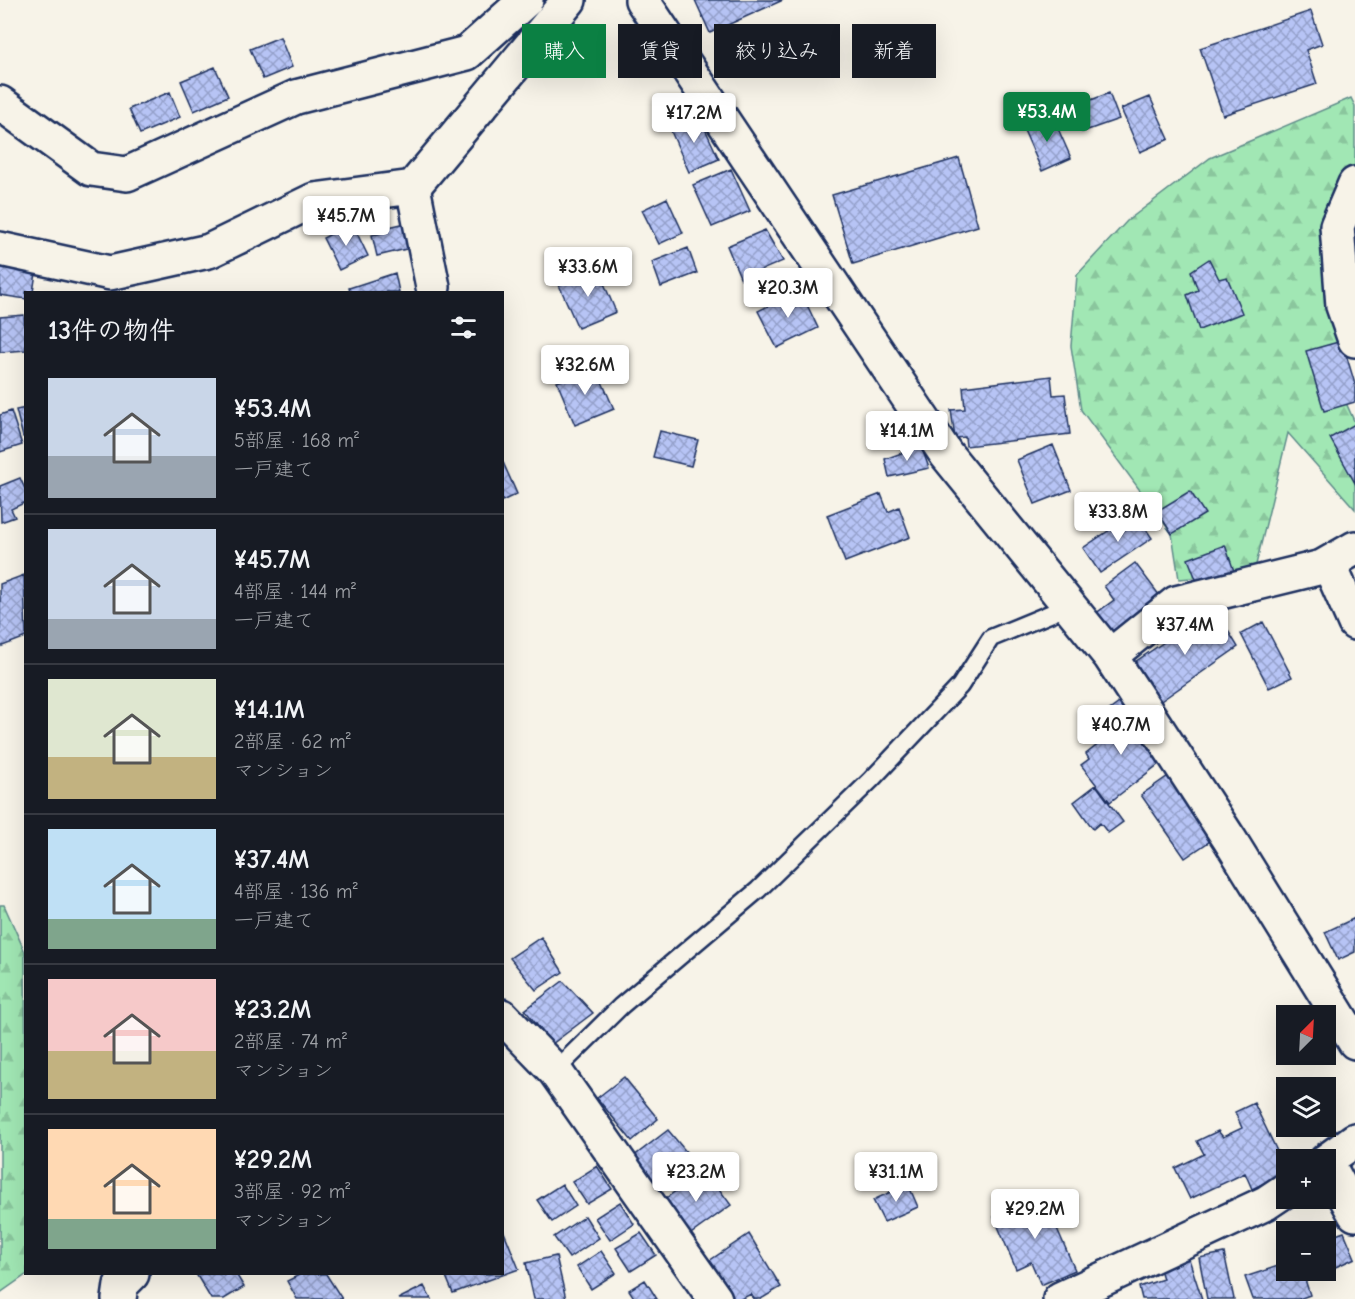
<!DOCTYPE html>
<html lang="ja">
<meta charset="utf-8">
<style>
:root{--surface:#171b24;--page:#20242c;--text:#f1f3f6;--muted:#9ea1a6;--line:#363941;--accent:#0b8043}
body{margin:0;font-family:"Comic Neue","Klee One",sans-serif;background:var(--page);color:var(--text);height:100vh;display:flex;flex-direction:column;font-size:22px;white-space:nowrap}
*{box-sizing:border-box;margin:0}
p{font-size:20px;color:var(--muted)}
.icon{flex:none;width:33px;height:33px;fill:none;stroke:currentColor;stroke-width:2;stroke-linecap:round;stroke-linejoin:round}
.map{position:relative;flex:1;overflow:hidden}
.panel{position:absolute;left:24px;top:291px;width:480px;height:984px;display:flex;flex-direction:column;background:var(--surface);border-radius:0px;box-shadow:0 6px 24px #0002}
.panel>*{flex:none}
.top-card{position:absolute;left:522px;top:24px;width:570px;height:54px;display:flex;gap:12px}
.needle{width:39px;rotate:24deg}
.buttons{position:absolute;left:1276px;top:1005px;display:grid;gap:12px}
.buttons a{display:grid;place-items:center;width:60px;height:60px;border-radius:0px;background:var(--surface);box-shadow:0 6px 24px #0002;font-size:30px}
.price{position:absolute;translate:-50% -51px;padding:0 14px;border-radius:6px;background:#fff;color:#222;font-size:20px;line-height:39px;filter:drop-shadow(0 2px 3px #0008)}
.price::after{content:'';position:absolute;left:50%;top:36px;width:18px;height:14px;margin-left:-9px;background:inherit;clip-path:polygon(0 0,100% 0,50% 100%)}
.price.selected{background:var(--accent);color:#fff}
ul{padding:0;list-style:none}
li{display:flex;align-items:center;gap:18px;height:150px;padding:0 24px}
li+li{border-top:2px solid var(--line)}
li span{display:grid;place-items:center;flex:none;width:168px;height:120px;border-radius:0px;color:#555}
li>.icon{margin-inline-start:auto}
span .icon{width:72px;height:72px;fill:#fffc;stroke-width:1}
li b{font-size:26px}
h2{display:flex;justify-content:space-between;align-items:center;height:72px;padding:0 24px;font-size:26px}
.chip{padding:0 21px;border-radius:0px;background:var(--surface);box-shadow:0 6px 24px #0002;font-size:21px;line-height:54px}
.chip.selected{background:var(--accent);color:#fff}
.map>svg:first-child{display:block}
.forest{fill:url(#forest-firs);stroke:#5e8b89;stroke-width:1.5}
.building{fill:url(#building-cross-hatch);stroke:#1b2f5e;stroke-width:1.5}
.lines{fill:none;stroke-linecap:round;stroke-linejoin:round}
.service-casing{stroke:#1b2f5e;stroke-width:21}
.minor-casing{stroke:#1b2f5e;stroke-width:38}
.service{stroke:#f7f3e8;stroke-width:16}
.minor{stroke:#f7f3e8;stroke-width:33}
</style>
<div class="map">
<svg width="1355" height="1299" viewBox="0 0 1355 1299">
<defs>
<pattern id="forest-firs" width="22" height="20" patternUnits="userSpaceOnUse" patternTransform="scale(1.5)"><rect width="22" height="20" fill="#a1e7b4"/><path d="M5 1l3.5 6h-7zM16 11l3.5 6h-7z" fill="#8ac69d"/></pattern>
<pattern id="building-cross-hatch" width="8" height="8" patternUnits="userSpaceOnUse" patternTransform="scale(1.5)"><rect width="8" height="8" fill="#b7c4f5"/><path d="M0 0l8 8M0 8l8-8" fill="none" stroke="#94a0ca"/></pattern>
</defs>
<rect width="100%" height="100%" fill="#f7f3e8"/>
<filter id="ink" filterUnits="userSpaceOnUse"><feTurbulence type="fractalNoise" baseFrequency=".0167" numOctaves="2"/><feDisplacementMap in="SourceGraphic" scale="12" xChannelSelector="R" yChannelSelector="G"/><feConvolveMatrix kernelMatrix="1 2 1 2 8 2 1 2 1" color-interpolation-filters="sRGB"/></filter>
<g filter="url(#ink)">
<path class="forest" d="M1351 98 1355 106V211L1338 385 1355 423V509L1288 433 1254 573 1179 579 1172 534 1081 410 1071 346 1077 275 1127 221 1210 158Z
M0 905H4L25 952 27 1274 0 1293Z"/>
<path class="building" d="M695 0H783L710 33Z
M1311 11 1322 44 1306 50 1317 84 1223 115 1200 48Z
M280 37 292 67 263 79 250 49Z
M215 67 228 96 194 111 181 81Z
M170 92 180 117 140 134 129 109Z
M1109 93 1119 119 1082 132 1073 107Z
M1150 97 1169 139 1140 152 1121 109Z
M1052 115 1071 158 1042 171 1023 128Z
M699 116 719 159 689 172 670 129Z
M959 158 978 226 853 264 832 195Z
M731 169 750 211 712 227 693 185Z
M667 198 683 233 659 244 642 210Z
M410 222 415 247 377 256 372 235 381 233 380 229Z
M352 223 368 256 339 270 323 238Z
M765 230 783 261 741 279 727 246Z
M688 248 697 273 661 287 652 262Z
M1209 259 1219 279 1227 277 1242 313 1199 330 1187 295 1198 290 1191 271Z
M0 267 36 273 33 292H26V299L0 295Z
M598 269 616 312 578 328 559 285Z
M395 273 399 292H350L349 288Z
M800 290 818 328 777 348 758 311Z
M24 315 26 350 0 352V317Z
M1342 341 1355 384V402L1324 411 1306 351Z
M595 366 614 409 575 425 557 382Z
M1051 376 1053 395 1065 394 1070 434 966 446 965 437 955 438 951 410 965 409 963 387Z
M26 408V437H23L16 410Z
M11 411 22 445 0 452V415Z
M1355 424V483L1330 438Z
M660 431 698 440 691 466 653 457Z
M1053 445 1071 490 1035 504 1017 460Z
M921 446 929 468 889 477 885 459Z
M502 460 517 494 502 501Z
M20 478 26 491V502L11 509 15 517 1 522 0 486Z
M1190 491 1205 514 1172 534 1157 511Z
M881 494 888 512 899 507 910 537 845 562 827 515Z
M1135 513 1152 538 1100 573 1083 548Z
M1225 545 1234 571 1198 584 1188 559Z
M1135 563 1160 596 1110 634 1095 614 1114 600 1104 586Z
M24 575 26 637 0 647V584Z
M1214 608 1238 647 1158 703 1132 664Z
M1263 622 1292 677 1269 688 1241 634Z
M1119 703 1164 760 1110 802 1081 765 1089 759 1086 754 1115 731 1103 715Z
M1171 774 1216 837 1185 858 1141 795Z
M1096 785 1123 822 1108 833 1100 823 1093 829 1074 802Z
M1355 918V952L1338 960 1325 932Z
M541 937 563 972 536 990 510 958Z
M563 981 593 1013 552 1044 525 1010Z
M624 1077 658 1119 632 1141 597 1098Z
M1254 1103 1287 1172 1252 1189 1245 1173 1190 1199 1175 1168 1204 1154 1197 1141 1218 1131 1223 1137 1242 1128 1235 1112Z
M668 1130 692 1159 657 1187 633 1157Z
M597 1166 612 1189 587 1204 572 1182Z
M705 1170 731 1205 688 1236 662 1201Z
M562 1184 576 1206 552 1222 537 1200Z
M908 1184 918 1207 884 1222 873 1200Z
M1043 1196 1075 1270 1041 1285 1031 1262 1016 1269 994 1217Z
M620 1202 634 1224 610 1240 595 1218Z
M585 1216 599 1238 569 1258 554 1237Z
M502 1227 519 1269 453 1293 445 1274H502Z
M1331 1230 1333 1236 1344 1232 1355 1258 1314 1277 1311 1270H1326V1232Z
M641 1233 656 1255 631 1271 616 1248Z
M749 1234 781 1287 761 1299H754L751 1294 741 1299H729L706 1263Z
M601 1251 616 1273 591 1289 577 1267Z
M1224 1253 1234 1299H1207L1199 1258Z
M556 1256 566 1299H534L526 1263Z
M1189 1259 1202 1299H1142L1139 1287 1163 1279 1160 1269Z
M1287 1263V1270H1302L1310 1295 1299 1299H1253L1245 1277Z
M196 1274H236L244 1287 224 1299H211Z
M301 1274H326L342 1299H297L287 1281Z
M645 1280 657 1299H635L629 1290Z
M424 1286 431 1299H398Z"/>
<g class="lines">
<defs>
<path id="service" d="M555 1071 621 1006 758 890 871 780 960 686 991 638 1069 606"/>
<path id="minor" d="M642 0 946 454 1110 656 1230 840 1355 1042
M0 103 91 169 127 174 296 97 467 53 526 0
M1355 184 1337 226 1343 306 1355 340
M413 187 433 287
M0 249 110 273 209 251 314 200 413 187 569 0
M1329 564 1355 623
M1110 656 1176 603 1322 567 1355 548
M502 1016 555 1071 715 1299
M1326 1161 1355 1214
M1326 1161 1355 1140
M119 1299 121 1285 132 1274
M1060 1299 1266 1203 1287 1189"/>
</defs>
<use href="#service" class="service-casing"/>
<use href="#minor" class="minor-casing"/>
<use href="#service" class="service"/>
<use href="#minor" class="minor"/>
</g>
</g>
</svg>
<div class="buttons">
<a><svg class="needle" viewBox="-14 -14 28 28"><path d="M0-13l5 13h-10z" fill="#e53935"/><path d="M0 13l5-13h-10z" fill="#9ea1a6"/></svg></a>
<a><svg class="icon" aria-label="layers" viewBox="0 0 24 24"><path d="M12 4l9 5-9 5-9-5zM3 14l9 5 9-5"/></svg></a>
<a>+</a>
<a>−</a>
</div>
<b class="price selected" style="left:1047px;top:143px">¥53.4M</b>
<b class="price" style="left:694px;top:144px">¥17.2M</b>
<b class="price" style="left:346px;top:247px">¥45.7M</b>
<b class="price" style="left:588px;top:298px">¥33.6M</b>
<b class="price" style="left:788px;top:319px">¥20.3M</b>
<b class="price" style="left:585px;top:396px">¥32.6M</b>
<b class="price" style="left:907px;top:462px">¥14.1M</b>
<b class="price" style="left:1118px;top:543px">¥33.8M</b>
<b class="price" style="left:1185px;top:656px">¥37.4M</b>
<b class="price" style="left:1121px;top:756px">¥40.7M</b>
<b class="price" style="left:696px;top:1203px">¥23.2M</b>
<b class="price" style="left:896px;top:1203px">¥31.1M</b>
<b class="price" style="left:1035px;top:1240px">¥29.2M</b>
<div class="top-card">
<a class="chip selected">購入</a>
<a class="chip">賃貸</a>
<a class="chip">絞り込み</a>
<a class="chip">新着</a>
</div>
<section class="panel">
<h2>13件の物件<svg class="icon" aria-label="filters" viewBox="0 0 24 24"><path d="M4 7h16M4 17h16"/><circle cx="9" cy="7" r="2"/><circle cx="15" cy="17" r="2"/></svg></h2>
<ul>
<li><span style="background:linear-gradient(#c9d6e8 65%,#9aa5b1 0)"><svg class="icon" aria-label="home" viewBox="0 0 24 24"><path d="M3 11l9-7 9 7M6 9v11h12V9"/></svg></span><div><b>¥53.4M</b><p>5部屋 · 168 m²</p><p>一戸建て</p></div></li>
<li><span style="background:linear-gradient(#c9d6e8 75%,#9aa5b1 0)"><svg class="icon" aria-label="home" viewBox="0 0 24 24"><path d="M3 11l9-7 9 7M6 9v11h12V9"/></svg></span><div><b>¥45.7M</b><p>4部屋 · 144 m²</p><p>一戸建て</p></div></li>
<li><span style="background:linear-gradient(#dfe7d0 65%,#c2b280 0)"><svg class="icon" aria-label="home" viewBox="0 0 24 24"><path d="M3 11l9-7 9 7M6 9v11h12V9"/></svg></span><div><b>¥14.1M</b><p>2部屋 · 62 m²</p><p>マンション</p></div></li>
<li><span style="background:linear-gradient(#bfe0f5 75%,#7fa58c 0)"><svg class="icon" aria-label="home" viewBox="0 0 24 24"><path d="M3 11l9-7 9 7M6 9v11h12V9"/></svg></span><div><b>¥37.4M</b><p>4部屋 · 136 m²</p><p>一戸建て</p></div></li>
<li><span style="background:linear-gradient(#f6c9c9 60%,#c2b280 0)"><svg class="icon" aria-label="home" viewBox="0 0 24 24"><path d="M3 11l9-7 9 7M6 9v11h12V9"/></svg></span><div><b>¥23.2M</b><p>2部屋 · 74 m²</p><p>マンション</p></div></li>
<li><span style="background:linear-gradient(#ffd9b3 75%,#7fa58c 0)"><svg class="icon" aria-label="home" viewBox="0 0 24 24"><path d="M3 11l9-7 9 7M6 9v11h12V9"/></svg></span><div><b>¥29.2M</b><p>3部屋 · 92 m²</p><p>マンション</p></div></li>
</ul>
</section>
</div>
